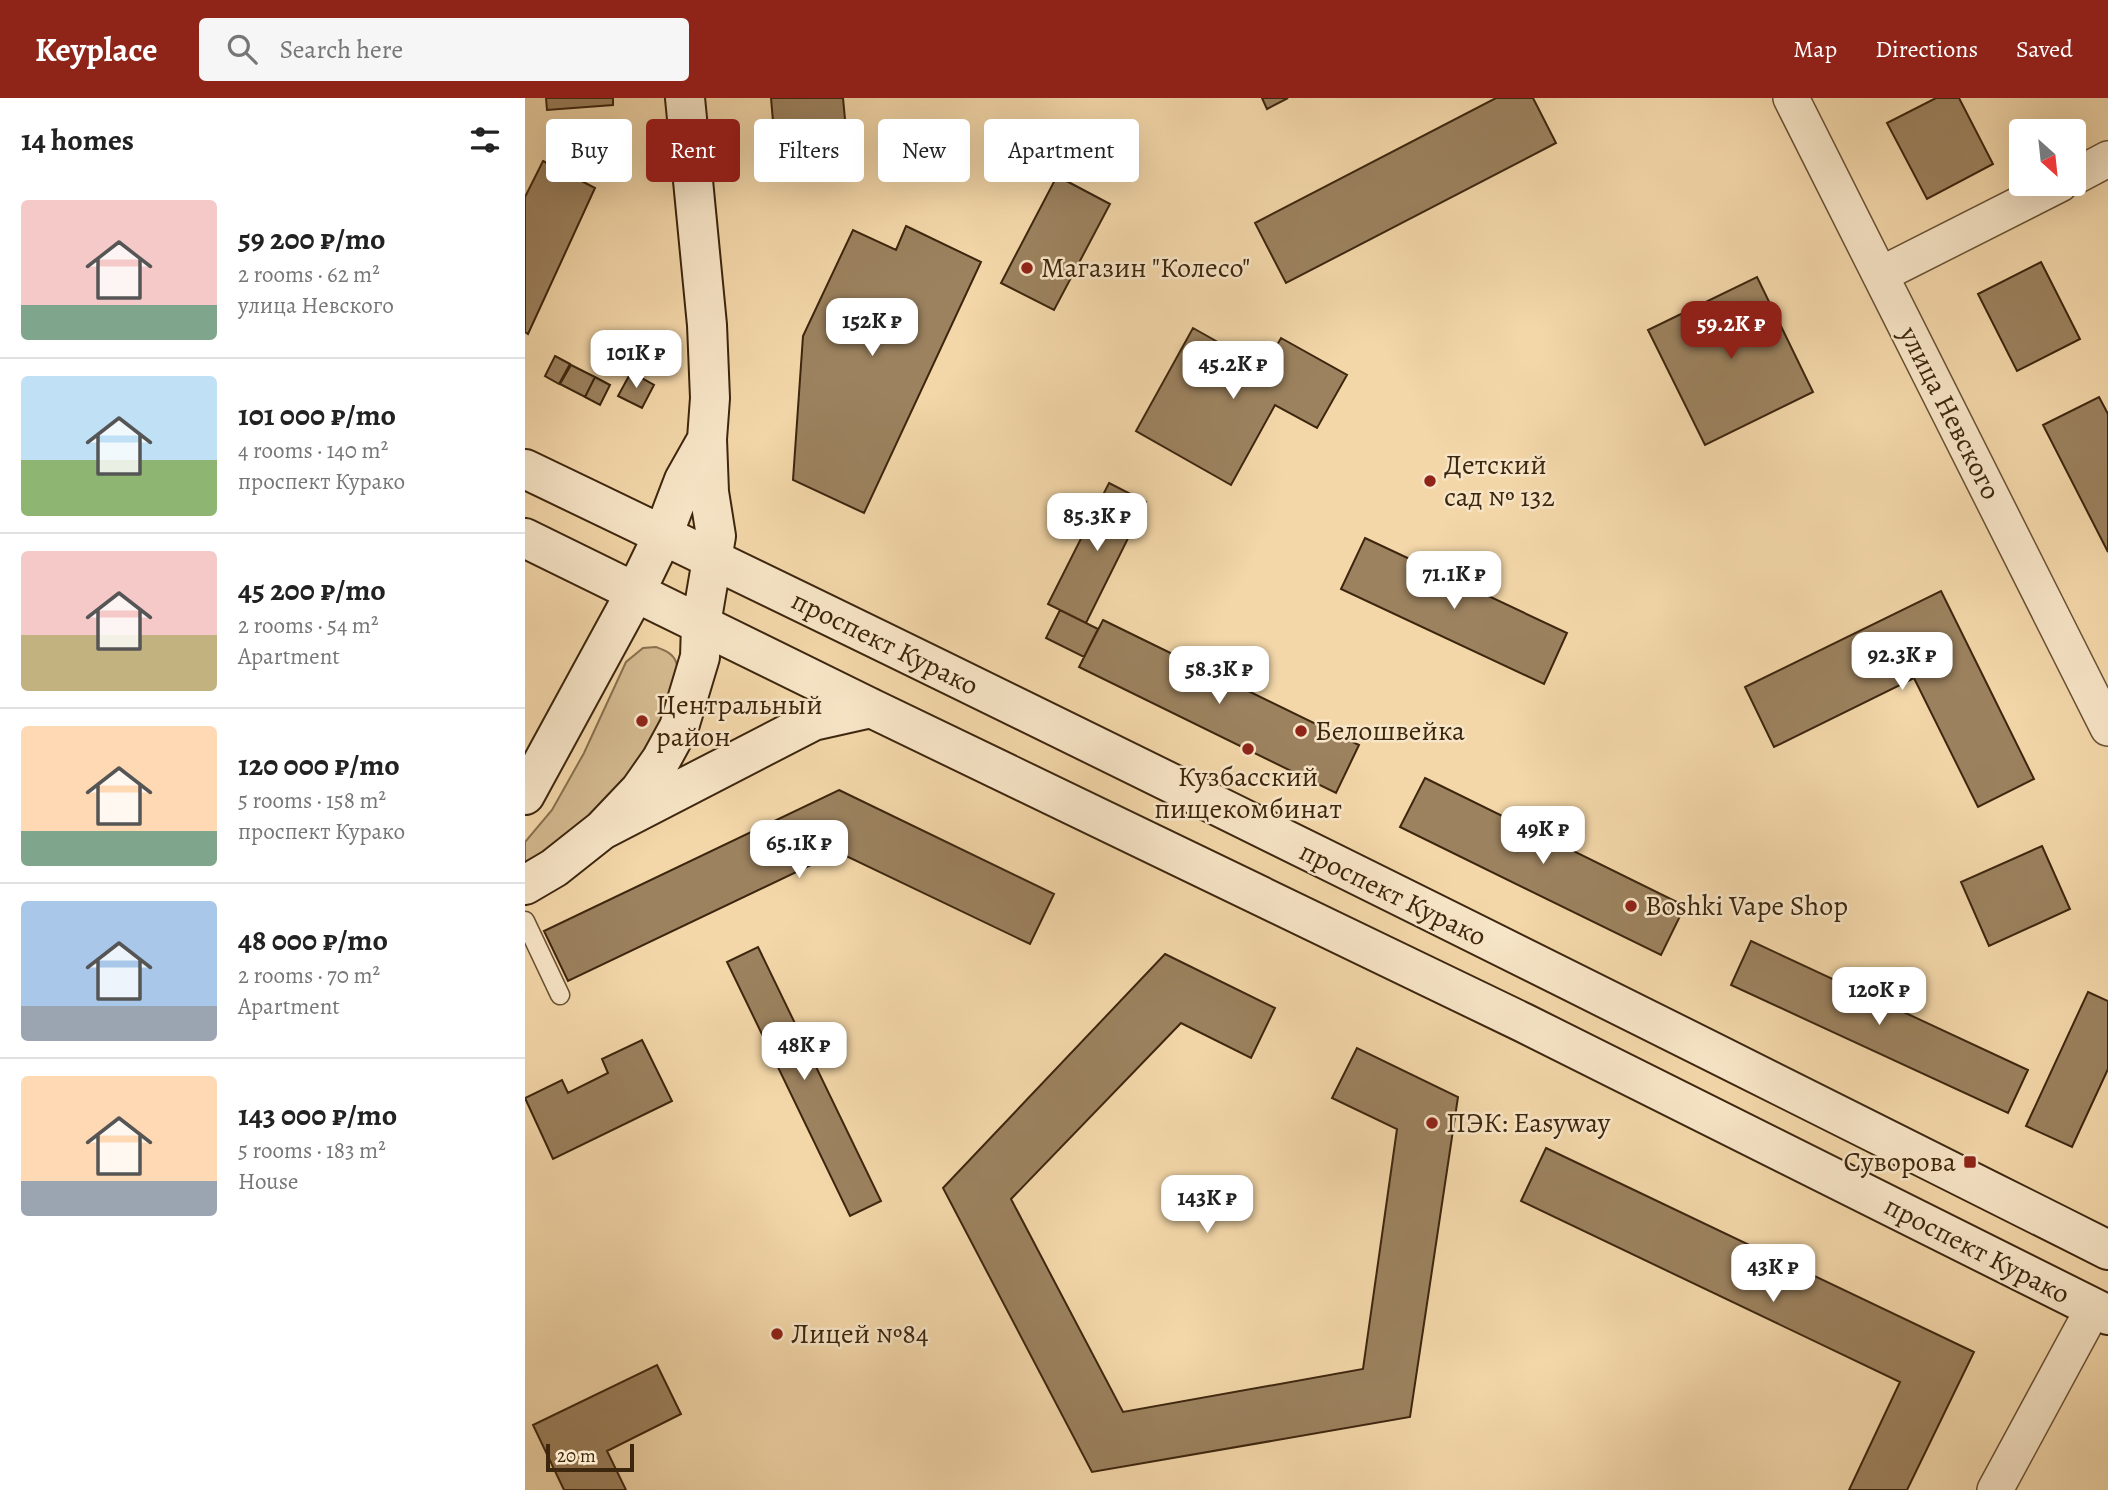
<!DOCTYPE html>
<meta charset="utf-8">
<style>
:root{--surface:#fff;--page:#f6f6f6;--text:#222;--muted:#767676;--line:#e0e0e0;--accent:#8f2418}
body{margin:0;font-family:Alegreya,serif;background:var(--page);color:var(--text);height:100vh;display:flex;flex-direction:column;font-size:26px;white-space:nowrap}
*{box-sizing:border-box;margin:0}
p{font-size:23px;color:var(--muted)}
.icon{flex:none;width:38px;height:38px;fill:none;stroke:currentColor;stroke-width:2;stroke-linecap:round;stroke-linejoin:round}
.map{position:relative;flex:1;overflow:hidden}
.drawer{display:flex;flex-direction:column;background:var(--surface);width:525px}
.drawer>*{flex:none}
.top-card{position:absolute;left:21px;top:21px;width:665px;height:63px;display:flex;gap:14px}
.needle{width:46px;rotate:153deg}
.controls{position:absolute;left:1484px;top:21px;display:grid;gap:14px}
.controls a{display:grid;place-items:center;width:77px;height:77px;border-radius:7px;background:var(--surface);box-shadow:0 7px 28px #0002;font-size:35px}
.scale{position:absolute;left:21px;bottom:18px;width:88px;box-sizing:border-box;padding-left:7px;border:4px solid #3d260e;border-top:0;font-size:19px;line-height:24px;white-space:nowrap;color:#3d260e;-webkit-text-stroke:5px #f7e5c7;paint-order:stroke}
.price{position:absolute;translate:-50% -60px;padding:0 16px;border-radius:14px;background:#fff;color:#222;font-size:23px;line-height:46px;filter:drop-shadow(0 2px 4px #0008)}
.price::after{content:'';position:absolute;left:50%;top:42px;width:21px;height:16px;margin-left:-10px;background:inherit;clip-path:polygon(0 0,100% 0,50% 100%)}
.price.selected{background:var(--accent);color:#fff}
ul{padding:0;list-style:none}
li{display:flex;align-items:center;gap:21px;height:175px;padding:0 21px}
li+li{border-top:2px solid var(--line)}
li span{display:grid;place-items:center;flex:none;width:196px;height:140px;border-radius:7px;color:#555}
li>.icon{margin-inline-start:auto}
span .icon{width:84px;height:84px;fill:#fffc;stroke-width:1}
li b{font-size:30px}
h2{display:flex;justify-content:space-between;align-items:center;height:84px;padding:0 21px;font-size:30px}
.pill{padding:0 24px;border-radius:7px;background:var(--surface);box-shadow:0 7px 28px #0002;font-size:24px;line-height:63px}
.pill.selected{background:var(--accent);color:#fff}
header{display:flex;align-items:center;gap:42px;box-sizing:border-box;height:98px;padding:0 35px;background:var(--accent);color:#fff}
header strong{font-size:33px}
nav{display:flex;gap:38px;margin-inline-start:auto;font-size:24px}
.search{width:490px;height:63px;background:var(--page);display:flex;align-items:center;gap:18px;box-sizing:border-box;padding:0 24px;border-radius:7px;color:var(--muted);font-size:26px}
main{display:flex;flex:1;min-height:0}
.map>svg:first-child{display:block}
.green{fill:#d4b98f;stroke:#88704e;stroke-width:2}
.building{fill:#9c825f;stroke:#3d260e;stroke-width:2}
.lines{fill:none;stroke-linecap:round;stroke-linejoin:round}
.lane-casing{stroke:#6a5235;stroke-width:21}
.street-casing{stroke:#6a5235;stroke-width:38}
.secondary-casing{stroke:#3d260e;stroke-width:42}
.lane{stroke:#f7e5c7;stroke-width:18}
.street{stroke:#f7e5c7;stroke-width:35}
.secondary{stroke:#f7e5c7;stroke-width:38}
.poi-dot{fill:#8f2418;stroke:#f7e5c7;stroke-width:2.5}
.labels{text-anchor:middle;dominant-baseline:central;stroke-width:5;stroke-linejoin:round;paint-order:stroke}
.poi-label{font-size:28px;fill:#3d260e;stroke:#f7e5c7;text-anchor:start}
.street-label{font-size:28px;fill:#3d260e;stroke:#f7e5c7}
</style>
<header>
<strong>Keyplace</strong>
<div class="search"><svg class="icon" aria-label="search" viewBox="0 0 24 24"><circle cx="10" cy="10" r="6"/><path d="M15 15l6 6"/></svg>Search here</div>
<nav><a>Map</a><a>Directions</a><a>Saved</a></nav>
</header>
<main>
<section class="drawer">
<h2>14 homes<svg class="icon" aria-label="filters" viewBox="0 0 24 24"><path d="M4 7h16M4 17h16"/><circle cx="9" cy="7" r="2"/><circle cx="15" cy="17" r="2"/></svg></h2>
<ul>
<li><span style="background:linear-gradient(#f6c9c9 75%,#7fa58c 0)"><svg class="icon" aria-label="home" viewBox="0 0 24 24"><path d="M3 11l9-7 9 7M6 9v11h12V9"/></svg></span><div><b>59 200 ₽/mo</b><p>2 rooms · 62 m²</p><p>улица Невского</p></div></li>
<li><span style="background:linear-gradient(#bfe0f5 60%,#8fb573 0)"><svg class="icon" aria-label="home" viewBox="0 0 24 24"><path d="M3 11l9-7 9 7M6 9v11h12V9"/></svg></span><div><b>101 000 ₽/mo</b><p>4 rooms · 140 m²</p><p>проспект Курако</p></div></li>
<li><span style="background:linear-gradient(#f6c9c9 60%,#c2b280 0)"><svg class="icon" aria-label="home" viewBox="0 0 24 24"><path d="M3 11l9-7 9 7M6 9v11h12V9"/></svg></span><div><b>45 200 ₽/mo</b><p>2 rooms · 54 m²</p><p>Apartment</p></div></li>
<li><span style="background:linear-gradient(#ffd9b3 75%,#7fa58c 0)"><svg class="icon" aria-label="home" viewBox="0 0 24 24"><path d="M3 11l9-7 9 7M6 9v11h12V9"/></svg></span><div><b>120 000 ₽/mo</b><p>5 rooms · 158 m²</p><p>проспект Курако</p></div></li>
<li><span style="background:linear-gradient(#a9c7e8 75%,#9aa5b1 0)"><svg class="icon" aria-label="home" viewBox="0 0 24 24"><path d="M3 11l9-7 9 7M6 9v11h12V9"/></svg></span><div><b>48 000 ₽/mo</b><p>2 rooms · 70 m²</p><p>Apartment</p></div></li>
<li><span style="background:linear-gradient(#ffd9b3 75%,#9aa5b1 0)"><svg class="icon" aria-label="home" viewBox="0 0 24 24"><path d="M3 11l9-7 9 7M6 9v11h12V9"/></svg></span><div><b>143 000 ₽/mo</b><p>5 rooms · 183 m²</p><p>House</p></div></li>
</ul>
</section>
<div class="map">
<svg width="1583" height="1392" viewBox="0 0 1583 1392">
<rect width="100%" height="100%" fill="#f3d7a9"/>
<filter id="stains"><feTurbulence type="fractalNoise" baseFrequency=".00286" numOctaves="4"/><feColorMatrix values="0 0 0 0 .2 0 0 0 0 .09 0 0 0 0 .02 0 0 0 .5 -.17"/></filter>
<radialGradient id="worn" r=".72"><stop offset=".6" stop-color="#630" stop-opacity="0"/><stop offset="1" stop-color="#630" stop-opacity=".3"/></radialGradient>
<path class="green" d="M131 549C139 552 148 555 151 564 166 598 100 683 78 708 55 733 25 753 0 775V744L27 712 59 655 101 564 118 550Z"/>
<path class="building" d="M21 0H88V7L22 12Z
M246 0H318L324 64 252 70Z
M737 0H763L742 11Z
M971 0H1008L1031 45 761 185 730 125Z
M1411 0H1434L1468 66 1402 101 1362 25Z
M18 63 70 90 3 236 0 234V99Z
M532 78 585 106 529 212 476 185Z
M381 128 456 164 339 415 268 382 278 238 328 132 371 152Z
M1516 164 1555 241 1492 273 1453 196Z
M1232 179 1288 294 1180 347 1123 232Z
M668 230 739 270 756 240 822 277 792 330 750 307 706 387 611 333Z
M30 258 45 266 34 286 20 278Z
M46 267 70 279 60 299 35 286Z
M106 274 129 287 117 310 93 298Z
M70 279 85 287 75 307 60 299Z
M1574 299 1583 316V454L1518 327Z
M584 385 621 404 561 525 523 506Z
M840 440 1042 535 1019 586 816 491Z
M1416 493 1509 681 1453 709 1389 580 1249 649 1220 589Z
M535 512 573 531 559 559 521 540Z
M578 522 834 647 811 695 554 569Z
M900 680 1160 808 1136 857 875 729Z
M314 692 529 796 505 846 313 754 43 883 19 833Z
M1517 748 1545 811 1464 848 1436 784Z
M1226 843 1503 972 1483 1015 1206 887Z
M233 849 356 1103 325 1118 202 864Z
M640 856 750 910 726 960 656 925 486 1101 598 1314 838 1271 872 1031 807 1000 832 950 933 999 885 1319 567 1374 418 1090Z
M1563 894 1583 903V971L1547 1049 1501 1028Z
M117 942 147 1003 28 1061 0 1000 37 982 43 995 83 975 77 961Z
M1021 1050 1449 1254 1382 1392H1324L1375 1284 996 1103Z
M132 1267 156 1316 82 1353 101 1392H39L8 1327Z"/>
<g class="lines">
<defs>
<path id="lane" d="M0 823 35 897"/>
<path id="street" d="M1266 0 1583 630
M1549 79 1583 61
M1355 177 1535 86
M1470 1392 1568 1211"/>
<path id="secondary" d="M0 371C531 625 1057 888 1583 1152
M0 440 346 610 999 925 1583 1217
M0 697 110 495 138 437 159 382 181 343
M77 732 115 692 136 662 154 629 175 559 176 526 191 438 184 394 182 341 185 300 182 227 160 0
M0 787 29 770 77 732 288 623 346 610"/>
</defs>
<use href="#lane" class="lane-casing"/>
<use href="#street" class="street-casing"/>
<use href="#secondary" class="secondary-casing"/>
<use href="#lane" class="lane"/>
<use href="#street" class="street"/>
<use href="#secondary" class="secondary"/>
</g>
<g class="poi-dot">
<circle cx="502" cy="170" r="7"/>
<circle cx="905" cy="383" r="7"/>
<circle cx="117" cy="623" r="7"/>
<circle cx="776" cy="633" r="7"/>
<circle cx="723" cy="651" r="7"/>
<circle cx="1106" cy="808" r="7"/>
<circle cx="907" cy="1025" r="7"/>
<rect x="1438" y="1057" width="14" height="14" rx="3.5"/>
<circle cx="252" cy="1236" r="7"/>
</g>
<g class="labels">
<g class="poi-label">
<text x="516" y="170">Магазин "Колесо"</text>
<text x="919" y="367">Детский<tspan x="919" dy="32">сад № 132</tspan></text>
<text x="131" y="607">Центральный<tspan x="131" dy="32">район</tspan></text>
<text x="790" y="633">Белошвейка</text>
<text x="723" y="679" text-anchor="middle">Кузбасский<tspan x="723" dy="32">пищекомбинат</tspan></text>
<text x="1120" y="808">Boshki Vape Shop</text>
<text x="921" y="1025">ПЭК: Easyway</text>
<text x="1431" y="1064" text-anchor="end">Суворова</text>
<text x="266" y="1236">Лицей №84</text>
</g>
<g class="street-label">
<text transform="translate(1425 315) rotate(63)">улица Невского</text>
<text transform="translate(360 545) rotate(26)">проспект Курако</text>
<text transform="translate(868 796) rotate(26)">проспект Курако</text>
<text transform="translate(1452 1152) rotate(27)">проспект Курако</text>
</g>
</g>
<rect width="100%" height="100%" filter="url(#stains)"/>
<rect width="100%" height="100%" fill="url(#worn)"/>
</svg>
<div class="controls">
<a><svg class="needle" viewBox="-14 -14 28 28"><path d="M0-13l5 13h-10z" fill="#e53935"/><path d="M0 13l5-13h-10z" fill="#767676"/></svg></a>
</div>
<div class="scale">20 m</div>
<b class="price" style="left:347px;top:260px">152K ₽</b>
<b class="price selected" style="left:1206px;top:263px">59.2K ₽</b>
<b class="price" style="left:111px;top:292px">101K ₽</b>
<b class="price" style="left:708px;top:303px">45.2K ₽</b>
<b class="price" style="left:572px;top:455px">85.3K ₽</b>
<b class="price" style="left:929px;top:513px">71.1K ₽</b>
<b class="price" style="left:1377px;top:594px">92.3K ₽</b>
<b class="price" style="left:694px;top:608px">58.3K ₽</b>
<b class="price" style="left:1018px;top:768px">49K ₽</b>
<b class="price" style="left:274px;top:782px">65.1K ₽</b>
<b class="price" style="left:1354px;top:929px">120K ₽</b>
<b class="price" style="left:279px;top:984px">48K ₽</b>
<b class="price" style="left:682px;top:1137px">143K ₽</b>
<b class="price" style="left:1248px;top:1206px">43K ₽</b>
<div class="top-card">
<a class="pill">Buy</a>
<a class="pill selected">Rent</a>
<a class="pill">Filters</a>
<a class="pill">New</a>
<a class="pill">Apartment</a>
</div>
</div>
</main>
